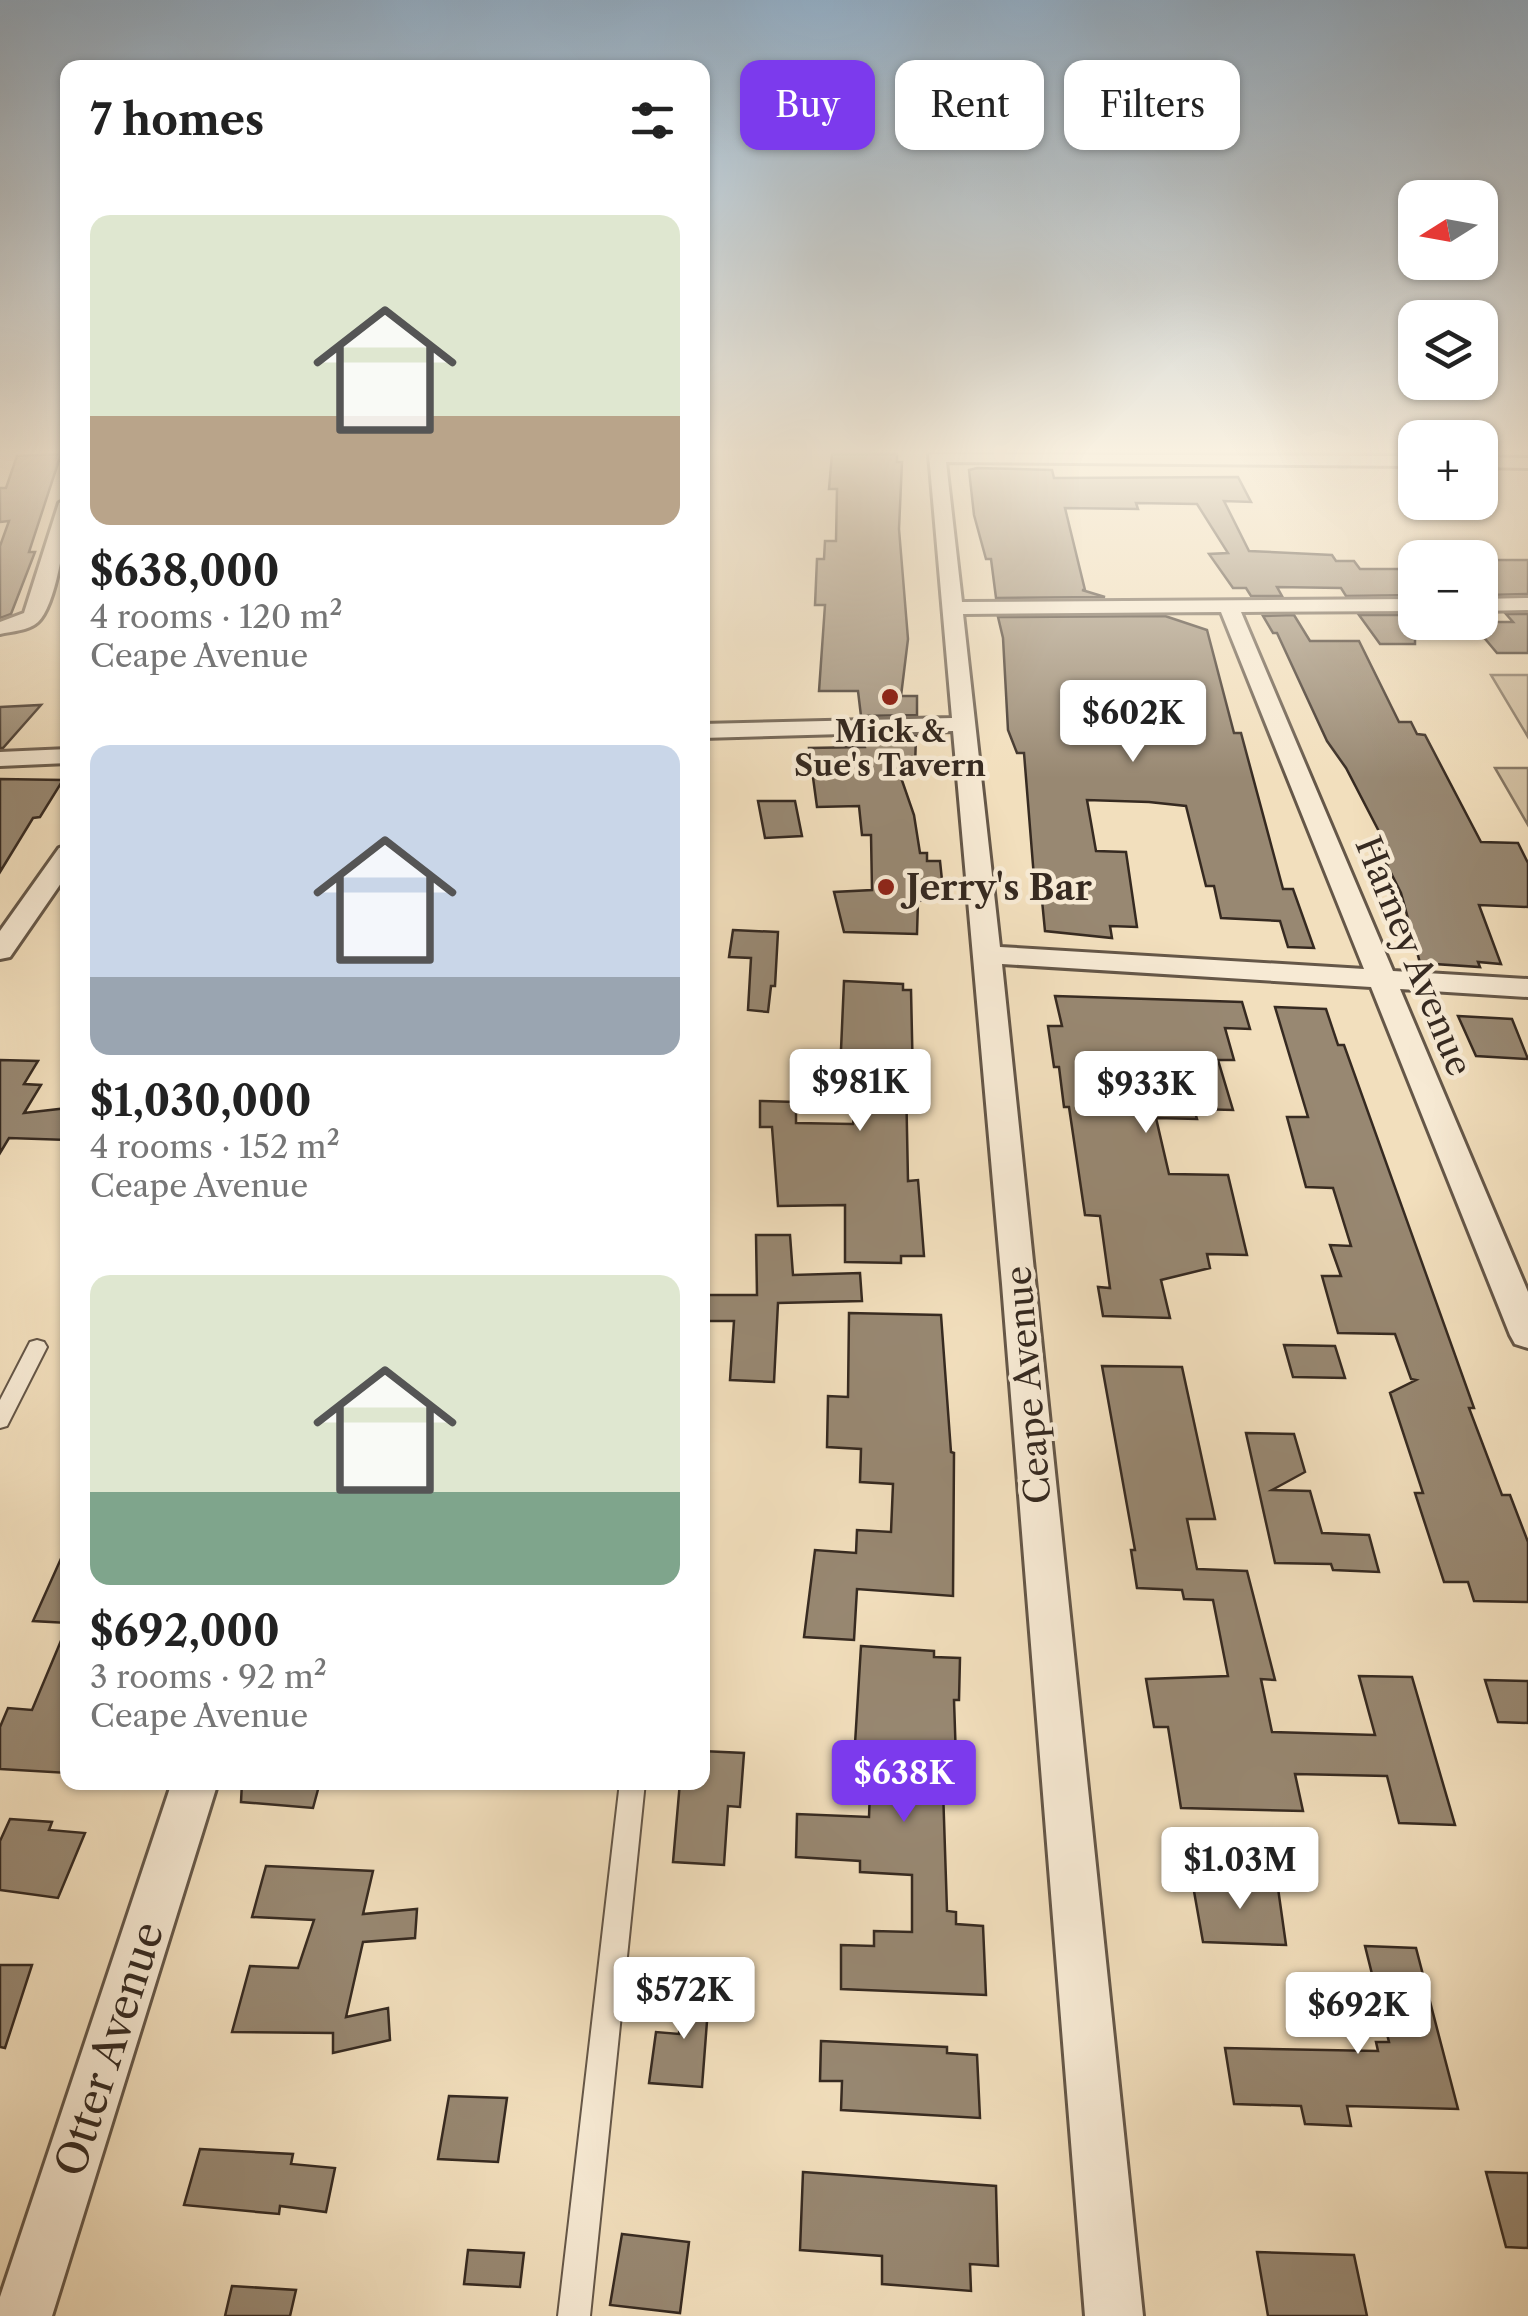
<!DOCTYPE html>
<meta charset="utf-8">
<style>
:root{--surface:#fff;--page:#f2f2f2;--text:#222;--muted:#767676;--accent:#7c3aed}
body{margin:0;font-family:"Libre Caslon Text",serif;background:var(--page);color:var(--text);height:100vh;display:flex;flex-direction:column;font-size:38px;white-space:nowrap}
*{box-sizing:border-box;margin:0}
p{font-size:32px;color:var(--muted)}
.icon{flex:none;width:55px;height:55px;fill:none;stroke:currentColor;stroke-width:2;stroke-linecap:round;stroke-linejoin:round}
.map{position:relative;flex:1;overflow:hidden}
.panel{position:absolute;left:60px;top:60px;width:650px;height:1730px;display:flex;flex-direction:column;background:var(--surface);border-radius:20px;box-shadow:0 2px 8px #0004}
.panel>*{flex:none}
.hud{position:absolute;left:740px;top:60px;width:638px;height:90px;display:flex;gap:20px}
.needle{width:65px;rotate:259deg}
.tools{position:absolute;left:1398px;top:180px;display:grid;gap:20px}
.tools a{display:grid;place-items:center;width:100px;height:100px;border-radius:20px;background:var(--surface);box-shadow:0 2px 8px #0004;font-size:50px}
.price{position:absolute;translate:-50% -85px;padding:0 22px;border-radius:10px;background:#fff;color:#222;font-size:32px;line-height:65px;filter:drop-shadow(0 2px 5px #0008)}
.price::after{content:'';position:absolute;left:50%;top:60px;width:30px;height:22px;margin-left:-15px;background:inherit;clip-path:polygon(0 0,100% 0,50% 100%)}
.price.on{background:var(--accent);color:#fff}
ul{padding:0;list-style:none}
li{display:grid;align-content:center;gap:20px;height:530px;padding:0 30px}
li span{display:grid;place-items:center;height:310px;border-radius:20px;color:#555}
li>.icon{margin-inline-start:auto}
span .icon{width:180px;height:180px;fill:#fffc;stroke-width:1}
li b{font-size:42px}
h2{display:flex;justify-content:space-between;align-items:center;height:120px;padding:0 30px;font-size:42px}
.pill{padding:0 35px;border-radius:20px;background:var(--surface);box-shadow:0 2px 8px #0004;font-size:35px;line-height:90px}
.pill.on{background:var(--accent);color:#fff}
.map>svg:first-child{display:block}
.green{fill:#d2c0a2;stroke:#847562;stroke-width:2.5}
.building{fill:#988872;stroke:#362a21;stroke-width:2.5}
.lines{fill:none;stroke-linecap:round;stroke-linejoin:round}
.lane-casing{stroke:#655748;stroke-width:4}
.street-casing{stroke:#655748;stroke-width:6}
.lane{fill:#f7ead4;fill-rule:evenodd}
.street{fill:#f7ead4;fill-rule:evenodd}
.poi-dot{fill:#8f2418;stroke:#f7ead4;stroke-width:4}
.labels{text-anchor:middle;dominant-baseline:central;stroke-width:9;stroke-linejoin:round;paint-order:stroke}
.far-poi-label{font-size:30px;font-weight:bold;fill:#362a21;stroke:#f7ead4}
.poi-label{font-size:35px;font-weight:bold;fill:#362a21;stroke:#f7ead4;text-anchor:start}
.street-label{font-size:35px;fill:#362a21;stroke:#f7ead4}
.near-street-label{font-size:42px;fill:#362a21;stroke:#f7ead4}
</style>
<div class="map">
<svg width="1528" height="2316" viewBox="0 0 1528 2316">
<rect width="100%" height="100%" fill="#f2dfbd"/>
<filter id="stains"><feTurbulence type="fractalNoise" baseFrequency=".002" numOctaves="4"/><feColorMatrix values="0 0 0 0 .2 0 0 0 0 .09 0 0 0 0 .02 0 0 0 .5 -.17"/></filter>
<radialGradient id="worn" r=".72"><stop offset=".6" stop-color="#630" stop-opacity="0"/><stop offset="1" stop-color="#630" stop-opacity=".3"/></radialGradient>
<path class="green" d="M1491 675H1528V737Z
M1495 768H1528V825Z"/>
<path class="building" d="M61 454 29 552H35L11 614 0 618V546L9 521 0 522V488H6L17 456Z
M832 454H897V462H902L899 529 908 639 901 696H917V715L861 716 858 691H819L825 605H815L817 559H824L825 541H836L837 489H829Z
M977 468 1052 470 1054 478 1238 477 1251 502 1224 501 1249 551 1332 555 1336 561H1354L1360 569H1415V595L1346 596 1341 588 1277 587 1282 596H1251L1246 588H1233L1209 554 1228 553 1197 504 1136 503 1138 509 1065 508 1085 590H1082L1105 597 996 598 991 559H986L974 515 969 470Z
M1480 560H1528V594L1489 595 1480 585Z
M1506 614H1528V653H1497L1471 622H1513Z
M1294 615 1310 641H1359L1399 722H1411L1417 734 1425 735 1481 842 1518 843 1528 863V907L1479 905 1501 964 1478 962 1480 967 1420 963 1401 893 1377 845H1386L1346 768 1327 741 1277 633H1273L1263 616Z
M1359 615H1415V644H1380Z
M1165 616 1207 630 1234 733H1241L1283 889H1293L1314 948 1288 947 1280 921 1221 918 1214 886H1206L1186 806 1149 802 1087 800 1096 851 1126 852 1137 927 1110 926 1112 938 1045 931 1041 890H1035L1024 753H1017L1008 730 1003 638 998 617Z
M41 705 3 748H0V707Z
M916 736 915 767 897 766 914 815 920 853H927V861H940L944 899 918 901 917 934 844 932 834 892 872 890 871 835H862L859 806 817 807 809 748 865 747 864 737Z
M0 779 63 780 40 817 33 818 0 872Z
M758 801H795L802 836 765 838Z
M733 930 778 932 775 986H771L768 1012 748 1010 751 958 729 957Z
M844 981 903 984V990H911L913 1081 906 1080 908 1181 918 1180 924 1256H901V1263L845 1262V1205L778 1206 772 1127H760V1101L796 1102V1123L853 1124 860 1073H840Z
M1055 996 1242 1002 1250 1029 1225 1028 1234 1060H1218L1233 1110 1194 1109 1197 1119 1156 1118 1169 1174 1228 1175 1247 1255 1207 1254 1210 1268 1161 1280 1170 1318 1103 1316 1098 1287 1110 1288 1100 1216 1085 1215 1069 1107H1064L1059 1067H1054L1048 1026H1062Z
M1275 1007 1326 1009 1338 1045H1344L1474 1408H1469L1502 1495H1510L1528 1542V1602L1474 1601 1468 1582H1444L1415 1493H1423L1390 1393 1416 1380 1411 1379 1395 1334 1338 1333 1322 1276H1341L1330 1245 1351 1246 1333 1188 1306 1187 1287 1117H1308Z
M1458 1016 1512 1019 1528 1059 1476 1056Z
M0 1060 38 1061 24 1084 41 1085 24 1113 68 1108V1140L9 1138 0 1153Z
M756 1235H790L793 1275 860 1273 862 1301 778 1303 774 1382 730 1380 734 1321H706L707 1295H757Z
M849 1313 941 1315 951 1452 954 1453 953 1596 857 1589 854 1640 804 1637 815 1550 856 1553 857 1530 891 1532 893 1484 860 1482 861 1449 827 1447 828 1396 848 1397Z
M1284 1345 1335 1346 1345 1378 1293 1377Z
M1102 1366 1182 1367 1215 1519H1187L1197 1569 1247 1571 1275 1680 1261 1679 1272 1732 1375 1735 1359 1676 1412 1677 1455 1825 1399 1823 1387 1776 1295 1774 1303 1811 1181 1808 1168 1727H1154L1146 1679 1228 1676 1213 1600 1184 1599 1182 1590 1137 1588 1131 1550H1135Z
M1246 1433 1294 1434 1305 1472 1272 1490 1310 1491 1322 1533 1369 1535 1379 1572 1333 1570 1331 1564 1275 1563Z
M68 1543V1623L33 1621Z
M68 1624V1773L0 1769V1727L8 1708 32 1710Z
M861 1646 934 1651V1657L960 1658 959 1700H954L957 1789H943L947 1911 956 1912V1924L983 1926 986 1995 841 1989V1945L874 1946V1931L912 1932V1875L860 1872V1861L796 1857 797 1814 869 1817 871 1761 854 1760Z
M1485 1680 1528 1681V1723L1498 1722Z
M702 1751 744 1753 740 1807 728 1806 724 1865 673 1862 680 1782H702Z
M242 1782H320L313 1808 241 1802Z
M10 1819 52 1822 49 1830 85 1833 58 1898 0 1890V1841Z
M266 1866 373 1871 363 1914 417 1909 415 1938 363 1942 346 2017 388 2008 390 2040 333 2053V2033L232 2032 250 1966 298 1968 314 1920 252 1917Z
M1192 1880 1277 1881 1286 1945 1203 1942Z
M1365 1946 1416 1948 1458 2109 1347 2106 1351 2126 1305 2124 1301 2106 1234 2104 1225 2048 1378 2051 1376 2042H1389Z
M0 1965H32L5 2048 0 2047Z
M683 1981 710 1982 702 2087 649 2083 656 2032 679 2034Z
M821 2041 947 2047V2053L977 2055 980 2118 841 2110 842 2081H820Z
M449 2096 507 2098 498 2162 438 2159Z
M200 2149 293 2154 291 2164 335 2168 326 2212 280 2206 279 2214 184 2205Z
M803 2172 996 2186 998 2266 970 2264 971 2291 882 2284V2256L800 2250Z
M1486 2172 1528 2173V2248L1506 2247Z
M622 2234 689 2242 680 2313 610 2305Z
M468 2250 524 2253 520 2287 464 2284Z
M1257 2252 1354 2255 1367 2316H1268Z
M232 2286 296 2290 290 2316H225Z"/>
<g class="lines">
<defs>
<path id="lane" d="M37 1340 44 1342 47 1347 7 1426 0 1428V1400L30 1342Z
M620 1782H645L590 2316H558Z"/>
<path id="street" d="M929 454 1415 456V466L946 462 962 602 1415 599V611L1241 612 1393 971 1528 979V997L1400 989 1528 1292V1348L1515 1344 1510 1335 1371 987 1002 964 1143 2316H1085L1002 1284 953 731 702 738V724L952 718ZM1221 612 1364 969 1000 947 963 614Z
M1480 457 1528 458V468L1480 467Z
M68 498C68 523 57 605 38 622 28 631 12 631 0 634V622L24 613 59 503Z
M1528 598V610L1480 611V599Z
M68 749V763L0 766V752Z
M68 845V873L10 957 0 959V931L59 848Z
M172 1782H218L52 2316H0V2297Z"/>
</defs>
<use href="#lane" class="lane-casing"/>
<use href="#street" class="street-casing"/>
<use href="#lane" class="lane"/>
<use href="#street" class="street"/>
</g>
<linearGradient id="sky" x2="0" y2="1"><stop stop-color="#92acc2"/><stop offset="0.58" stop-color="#f9f1e1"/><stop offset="1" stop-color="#f9f1e1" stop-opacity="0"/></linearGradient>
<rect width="1528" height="778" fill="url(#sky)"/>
<g class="poi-dot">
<circle cx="890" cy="697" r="10"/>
<circle cx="886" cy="887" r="10"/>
</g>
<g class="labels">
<g class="far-poi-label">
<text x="890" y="731">Mick &amp;<tspan x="890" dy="34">Sue's Tavern</tspan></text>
</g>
<g class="poi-label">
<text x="906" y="887">Jerry's Bar</text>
</g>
<g class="street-label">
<text transform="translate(1414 956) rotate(68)">Harney Avenue</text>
<text transform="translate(1028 1385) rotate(-95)">Ceape Avenue</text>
</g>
<g class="near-street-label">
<text transform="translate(109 2049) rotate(-72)">Otter Avenue</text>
</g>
</g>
<rect width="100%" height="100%" filter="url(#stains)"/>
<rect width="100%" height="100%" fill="url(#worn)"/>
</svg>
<div class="tools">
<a><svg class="needle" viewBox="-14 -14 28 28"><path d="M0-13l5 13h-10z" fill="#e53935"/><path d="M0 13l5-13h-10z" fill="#767676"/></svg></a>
<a><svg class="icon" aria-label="layers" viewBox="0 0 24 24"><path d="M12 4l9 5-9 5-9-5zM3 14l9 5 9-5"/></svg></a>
<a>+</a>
<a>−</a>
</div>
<b class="price" style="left:1133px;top:765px">$602K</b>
<b class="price" style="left:860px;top:1134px">$981K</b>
<b class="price" style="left:1146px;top:1136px">$933K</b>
<b class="price on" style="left:904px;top:1825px">$638K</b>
<b class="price" style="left:1240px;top:1912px">$1.03M</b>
<b class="price" style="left:684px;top:2042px">$572K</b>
<b class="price" style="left:1358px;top:2057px">$692K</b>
<div class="hud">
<a class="pill on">Buy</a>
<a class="pill">Rent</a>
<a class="pill">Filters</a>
</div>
<section class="panel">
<h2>7 homes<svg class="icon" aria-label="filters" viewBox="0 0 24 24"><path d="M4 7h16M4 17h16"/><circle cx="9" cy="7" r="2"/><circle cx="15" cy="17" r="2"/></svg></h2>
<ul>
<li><span style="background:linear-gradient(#dfe7d0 65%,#b9a48a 0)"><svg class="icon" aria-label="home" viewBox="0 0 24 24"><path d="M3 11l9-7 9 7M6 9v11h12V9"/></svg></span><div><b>$638,000</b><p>4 rooms · 120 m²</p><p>Ceape Avenue</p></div></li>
<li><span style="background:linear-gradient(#c9d6e8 75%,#9aa5b1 0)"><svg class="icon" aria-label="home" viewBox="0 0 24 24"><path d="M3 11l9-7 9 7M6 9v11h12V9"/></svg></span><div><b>$1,030,000</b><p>4 rooms · 152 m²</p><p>Ceape Avenue</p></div></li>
<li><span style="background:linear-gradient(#dfe7d0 70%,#7fa58c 0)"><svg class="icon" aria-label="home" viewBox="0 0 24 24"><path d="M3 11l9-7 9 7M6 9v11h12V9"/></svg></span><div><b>$692,000</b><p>3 rooms · 92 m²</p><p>Ceape Avenue</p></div></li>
</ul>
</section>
</div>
